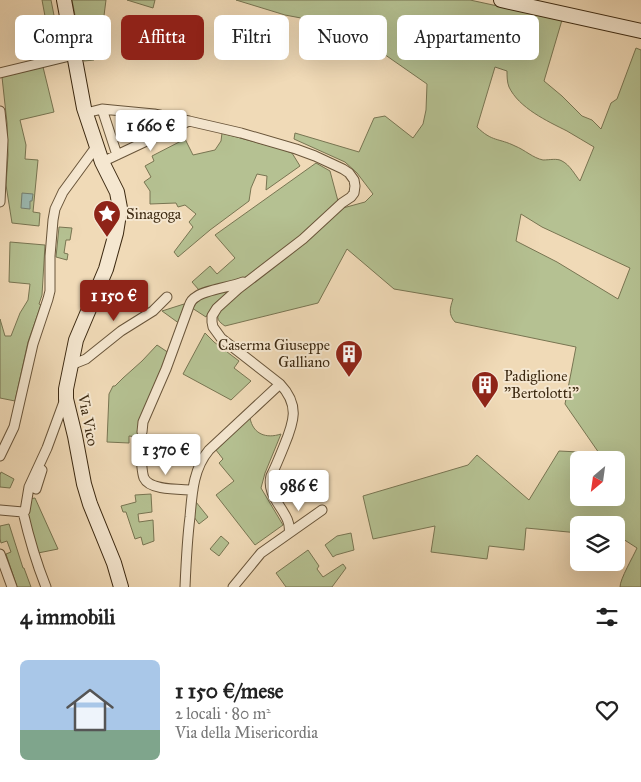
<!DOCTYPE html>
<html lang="it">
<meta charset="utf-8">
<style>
:root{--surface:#fff;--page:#f2f2f2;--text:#222;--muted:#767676;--line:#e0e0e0;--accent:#8f2418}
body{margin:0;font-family:"IM FELL Great Primer",serif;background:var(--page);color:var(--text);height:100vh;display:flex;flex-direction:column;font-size:19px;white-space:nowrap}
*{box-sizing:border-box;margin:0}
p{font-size:16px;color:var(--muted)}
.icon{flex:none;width:28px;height:28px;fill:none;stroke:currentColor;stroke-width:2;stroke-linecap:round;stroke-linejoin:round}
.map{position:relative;height:587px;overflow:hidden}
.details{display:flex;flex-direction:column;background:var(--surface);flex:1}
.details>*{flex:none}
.guide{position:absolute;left:15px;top:15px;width:611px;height:45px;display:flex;gap:10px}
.needle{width:32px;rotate:209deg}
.tools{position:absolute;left:570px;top:451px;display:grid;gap:10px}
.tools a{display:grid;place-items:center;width:55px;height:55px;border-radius:8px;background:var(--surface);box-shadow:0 5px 20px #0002;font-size:25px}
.price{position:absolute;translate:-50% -42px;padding:0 11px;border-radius:5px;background:#fff;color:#222;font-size:16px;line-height:32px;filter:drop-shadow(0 1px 2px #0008)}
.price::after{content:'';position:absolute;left:50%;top:30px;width:15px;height:11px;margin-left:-8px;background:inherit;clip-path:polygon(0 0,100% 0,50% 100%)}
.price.current{background:var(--accent);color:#fff}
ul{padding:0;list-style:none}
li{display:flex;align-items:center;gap:15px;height:125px;padding:0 20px}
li+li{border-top:1px solid var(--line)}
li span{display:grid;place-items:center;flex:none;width:140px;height:100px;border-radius:8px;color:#555}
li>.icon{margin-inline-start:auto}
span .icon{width:60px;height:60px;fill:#fffc;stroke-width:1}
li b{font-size:21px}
h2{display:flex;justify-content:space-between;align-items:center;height:60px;padding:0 20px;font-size:21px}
.tag{padding:0 18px;border-radius:8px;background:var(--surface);box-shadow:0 5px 20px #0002;font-size:18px;line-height:45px}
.tag.current{background:var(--accent);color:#fff}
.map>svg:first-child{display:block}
.green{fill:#b5c192;stroke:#787552;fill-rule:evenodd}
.water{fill:#9bbab3;stroke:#758072}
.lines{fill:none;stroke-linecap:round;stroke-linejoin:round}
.street-casing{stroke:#69553a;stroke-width:11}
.secondary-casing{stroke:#3c2911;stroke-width:16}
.street{stroke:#f5e7d0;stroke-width:9}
.secondary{stroke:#f5e7d0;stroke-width:14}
.labels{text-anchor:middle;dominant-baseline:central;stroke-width:4;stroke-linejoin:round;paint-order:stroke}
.poi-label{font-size:15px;fill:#3c2911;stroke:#f5e7d0;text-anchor:start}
.street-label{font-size:15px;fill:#3c2911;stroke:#f5e7d0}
</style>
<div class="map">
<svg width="641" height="587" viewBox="0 0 641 587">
<rect width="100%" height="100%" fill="#f0dab7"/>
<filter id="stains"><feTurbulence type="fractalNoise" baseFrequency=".004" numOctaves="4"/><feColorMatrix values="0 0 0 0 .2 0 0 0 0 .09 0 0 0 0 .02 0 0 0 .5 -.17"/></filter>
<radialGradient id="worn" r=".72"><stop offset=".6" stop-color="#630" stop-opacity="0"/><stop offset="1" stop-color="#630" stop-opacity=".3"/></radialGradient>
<path class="green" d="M42 0H51L59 41 50 43Z
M72 0H106L100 47 98 55 94 60 84 61Z
M127 0H155L153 8Z
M236 0H470L562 20 544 81 562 96 582 116 592 120 601 129 611 103 617 99 636 48 641 50V587H620C620 579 633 557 637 548L623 539 616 537V525H579V533L526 528 524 550 489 546 487 559 431 552 435 526 373 539 363 496 468 465 477 455 529 500 559 451 599 453 565 404 576 347 455 322C448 314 450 308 453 299L394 289 347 249 318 303 225 326C219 322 215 318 220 311L241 292 343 208 365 202 373 194 357 173 345 162 294 139 295 133 359 152 374 118 385 116 413 138 423 124 426 110 427 84 371 45 350 34 322 22 285 15ZM495 67 507 71C507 76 507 82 509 87 519 108 547 121 567 131 576 136 585 142 594 147L580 181C575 175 570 165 562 161 557 158 550 160 543 160 533 158 525 150 515 146 499 138 492 142 477 127ZM521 214 542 227 630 268 618 299 557 262 516 241ZM579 460H616V498H579Z
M43 67 54 112 20 120 26 145 25 159 38 160 33 212 40 213 39 226 12 223 6 185 8 155 7 123 2 77Z
M222 133 281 149 292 153 300 166 266 190 267 176 257 174 251 188 249 201 210 230 178 257 174 252 193 227 189 222 196 214 185 205 178 207 176 203 150 204V191L144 182 151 177 145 166 154 161 152 156 185 139 193 155 215 150 221 141Z
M316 163 330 171 338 201 301 236 250 275 236 281 199 290 192 282 210 266 217 274 235 258 215 235Z
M59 227 72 228 70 240H66L64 253 68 254 67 260 56 257Z
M10 242 45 245 42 295 39 304 41 305 28 342 15 401 0 398V319L5 336H11L20 313 28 300 30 284 9 282Z
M232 289 213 305 206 317 192 308C200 295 218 293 232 289Z
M184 304 186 307 180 324 162 311Z
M205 333 214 342 239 361 234 368 251 381 231 400 183 374Z
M157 345 169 353 140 421 138 437 129 436V443L107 442 109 394 113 386H115L123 378 142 361Z
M250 418C253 434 266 439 281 434L265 473 261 488 283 525 255 545 216 495 234 481 219 463 223 459 216 450Z
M1 472 14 479 10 488 0 487V475Z
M151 494 152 512 138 514 139 522 153 520 154 541 143 545 141 537 135 539 126 512H123L121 506 136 502 135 495Z
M35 498 58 549 38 553 28 520 29 499Z
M196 502 208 517 199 524 194 517Z
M9 524 23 568H24L31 587H17L6 554 11 552 7 541 1 543 0 539V526Z
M351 533 354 550 336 555 333 557 325 545 337 536Z
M221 536 229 543 219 556 210 549Z
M308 550 319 566 317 569 323 577 343 564 346 568 332 587H286L276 573Z"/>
<path class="water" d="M22 193 33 194 32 201H30V209L21 208Z"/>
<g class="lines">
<defs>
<path id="street" d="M0 73 74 55
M102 109 117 155
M0 111 3 140 0 202
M86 113 102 109 112 110 154 114 189 121 241 133 296 149 315 156 343 169 349 173 354 180 355 186 354 193 351 197 342 203 303 239 238 289 217 308 212 316V322L213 327 221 338 280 384C300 405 294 422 284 446 280 456 276 466 271 476 265 499 293 513 289 533
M102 162 189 121
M71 365 86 359 121 331 153 311 167 297
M142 432 143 422 166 369 189 306C190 303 192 299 196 297 204 290 231 287 243 282
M0 456 14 427 33 344 48 299 50 291V256L53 220 55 209 63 192 96 147
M141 459C142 465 142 473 144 478 150 491 181 489 193 490
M36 489 42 470
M0 510 23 512 25 511 29 487 47 448 65 399
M23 512C29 538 36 562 46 587
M0 554 12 587
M185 587C186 564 187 540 190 517 192 494 193 469 209 450L280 384
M233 587 261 553 322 510"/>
<path id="secondary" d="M64 0 84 108 102 162 117 192 120 208 116 233 106 269 76 340 66 389V399L75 436 84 484 90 504 114 563 121 587
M501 0 641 31"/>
</defs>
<use href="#street" class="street-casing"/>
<use href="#secondary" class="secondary-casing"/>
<use href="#street" class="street"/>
<use href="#secondary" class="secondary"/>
</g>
<defs>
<symbol id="sight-pin" viewBox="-11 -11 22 30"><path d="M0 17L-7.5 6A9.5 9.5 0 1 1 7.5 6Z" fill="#8f2418" stroke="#f5e7d0"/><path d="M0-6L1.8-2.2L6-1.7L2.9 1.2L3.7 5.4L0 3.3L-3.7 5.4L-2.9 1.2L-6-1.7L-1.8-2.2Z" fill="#fff"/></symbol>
<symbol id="building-pin" viewBox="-11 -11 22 30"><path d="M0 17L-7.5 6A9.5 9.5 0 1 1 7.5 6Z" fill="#8f2418" stroke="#f5e7d0"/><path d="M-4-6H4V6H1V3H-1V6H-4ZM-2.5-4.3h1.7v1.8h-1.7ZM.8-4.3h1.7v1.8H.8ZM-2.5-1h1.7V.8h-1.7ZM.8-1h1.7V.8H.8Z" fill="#fff"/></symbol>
</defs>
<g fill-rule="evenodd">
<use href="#sight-pin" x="91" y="198" width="32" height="43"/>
<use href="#building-pin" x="333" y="338" width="32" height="43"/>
<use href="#building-pin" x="469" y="369" width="32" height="43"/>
</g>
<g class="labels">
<g class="poi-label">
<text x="126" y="214">Sinagoga</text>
<text x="330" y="345" text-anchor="end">Caserma Giuseppe<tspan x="330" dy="17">Galliano</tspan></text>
<text x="504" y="376">Padiglione<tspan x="504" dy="17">"Bertolotti"</tspan></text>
</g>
<g class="street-label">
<text transform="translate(88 420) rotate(79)">Via Vico</text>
</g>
</g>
<rect width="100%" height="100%" filter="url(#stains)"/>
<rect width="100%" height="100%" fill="url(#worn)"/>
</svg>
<div class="tools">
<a><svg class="needle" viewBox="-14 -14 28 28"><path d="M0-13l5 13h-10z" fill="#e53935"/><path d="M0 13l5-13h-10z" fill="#767676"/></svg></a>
<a><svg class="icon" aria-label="layers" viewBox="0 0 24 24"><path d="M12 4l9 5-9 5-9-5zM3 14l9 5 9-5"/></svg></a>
</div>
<b class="price" style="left:151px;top:152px">1 660 €</b>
<b class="price current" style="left:114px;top:322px">1 150 €</b>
<b class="price" style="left:166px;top:476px">1 370 €</b>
<b class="price" style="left:299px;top:512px">986 €</b>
<div class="guide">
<a class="tag">Compra</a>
<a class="tag current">Affitta</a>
<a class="tag">Filtri</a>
<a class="tag">Nuovo</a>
<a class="tag">Appartamento</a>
</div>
</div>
<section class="details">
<h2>4 immobili<svg class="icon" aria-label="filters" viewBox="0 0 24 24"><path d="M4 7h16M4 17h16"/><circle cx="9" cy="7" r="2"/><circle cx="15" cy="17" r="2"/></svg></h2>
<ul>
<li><span style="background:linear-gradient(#a9c7e8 70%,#7fa58c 0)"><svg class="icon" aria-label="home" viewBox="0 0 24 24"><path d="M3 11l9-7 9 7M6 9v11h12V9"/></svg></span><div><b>1 150 €/mese</b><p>2 locali · 80 m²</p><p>Via della Misericordia</p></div><svg class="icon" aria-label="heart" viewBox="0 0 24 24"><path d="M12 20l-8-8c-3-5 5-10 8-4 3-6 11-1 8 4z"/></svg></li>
</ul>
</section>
